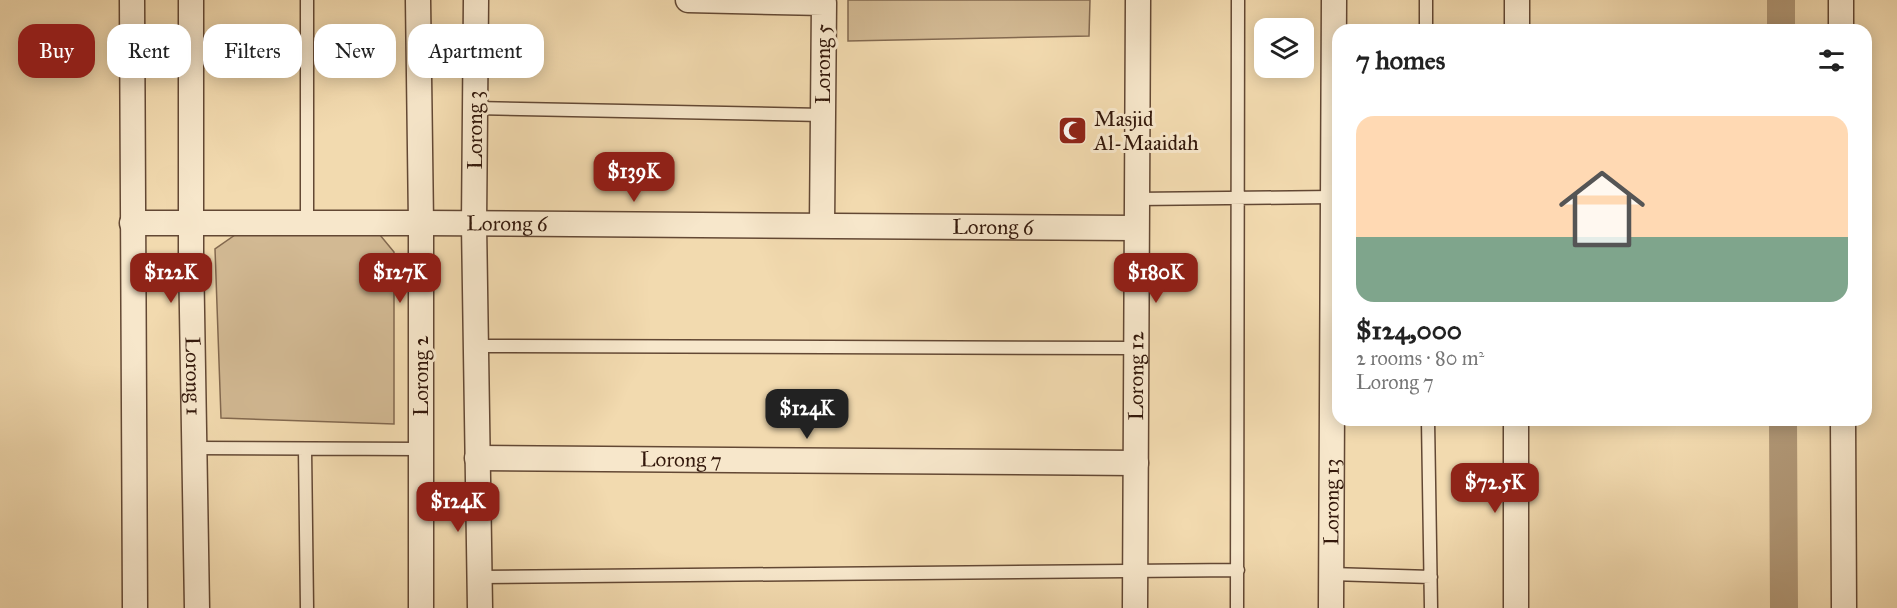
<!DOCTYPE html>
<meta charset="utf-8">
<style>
:root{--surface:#fff;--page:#f6f6f6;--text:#222;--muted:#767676;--line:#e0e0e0;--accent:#8f2418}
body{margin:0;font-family:"IM FELL Great Primer",serif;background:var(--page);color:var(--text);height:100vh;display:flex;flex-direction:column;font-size:22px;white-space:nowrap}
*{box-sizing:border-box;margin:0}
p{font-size:20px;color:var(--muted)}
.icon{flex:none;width:33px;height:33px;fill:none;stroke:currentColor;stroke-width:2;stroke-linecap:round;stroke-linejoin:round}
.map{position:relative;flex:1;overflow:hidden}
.drawer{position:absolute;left:1332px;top:24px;width:540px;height:402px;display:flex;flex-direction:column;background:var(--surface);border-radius:18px;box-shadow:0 3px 15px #0003}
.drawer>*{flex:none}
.hud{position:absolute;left:18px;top:24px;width:570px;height:54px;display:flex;gap:12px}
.tools{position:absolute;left:1254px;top:18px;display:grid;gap:12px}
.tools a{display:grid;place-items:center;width:60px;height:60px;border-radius:12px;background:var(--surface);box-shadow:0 3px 15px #0003;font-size:30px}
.price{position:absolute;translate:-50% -51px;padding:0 14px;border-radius:12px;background:var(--accent);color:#fff;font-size:20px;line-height:39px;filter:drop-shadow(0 2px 3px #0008)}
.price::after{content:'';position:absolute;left:50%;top:36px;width:18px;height:14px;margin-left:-9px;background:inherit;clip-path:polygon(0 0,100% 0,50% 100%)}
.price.current{background:#222;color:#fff}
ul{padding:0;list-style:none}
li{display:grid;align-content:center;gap:12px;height:318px;padding:0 24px}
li+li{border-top:2px solid var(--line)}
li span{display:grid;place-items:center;height:186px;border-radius:18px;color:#555}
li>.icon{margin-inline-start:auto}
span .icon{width:108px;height:108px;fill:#fffc;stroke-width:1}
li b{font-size:26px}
h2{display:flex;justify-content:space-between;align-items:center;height:72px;padding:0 24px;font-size:26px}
.chip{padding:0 21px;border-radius:18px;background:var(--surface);box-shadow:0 3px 15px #0003;font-size:21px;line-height:54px}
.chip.current{background:var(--accent);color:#fff}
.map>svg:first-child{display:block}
.green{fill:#d2b993;stroke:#82684f;stroke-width:1.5}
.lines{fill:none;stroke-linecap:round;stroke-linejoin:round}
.canal{stroke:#b19877;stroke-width:28}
.lane-casing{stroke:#634834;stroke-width:15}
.street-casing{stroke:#634834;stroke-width:27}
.lane{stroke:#f7e7cb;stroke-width:12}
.street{stroke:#f7e7cb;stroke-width:24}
.labels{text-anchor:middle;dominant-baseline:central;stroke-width:6;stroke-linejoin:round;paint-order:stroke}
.street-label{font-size:21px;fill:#33180b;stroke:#f7e7cb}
.poi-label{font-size:21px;fill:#33180b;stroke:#f7e7cb;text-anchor:start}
</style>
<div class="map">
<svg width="1897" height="608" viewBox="0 0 1897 608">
<rect width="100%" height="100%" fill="#f2daaf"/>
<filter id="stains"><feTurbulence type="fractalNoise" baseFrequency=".00333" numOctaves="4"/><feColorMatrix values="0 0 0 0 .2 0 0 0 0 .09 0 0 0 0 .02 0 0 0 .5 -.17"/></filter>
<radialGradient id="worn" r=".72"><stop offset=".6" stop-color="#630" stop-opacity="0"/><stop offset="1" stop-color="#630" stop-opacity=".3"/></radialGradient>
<path class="green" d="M848 0H1090L1089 36 848 41Z
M235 235H380L394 252V424L221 418 215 249Z"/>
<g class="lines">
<path class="canal" d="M1781 0V30
M1783 420 1784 608"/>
<defs>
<path id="lane" d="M1426 0V30
M475 108 823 115
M1136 199 1333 197
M307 222V0
M476 346 1136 348
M1428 420 1431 608
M194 448 421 449
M305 449 307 608
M1331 574 1431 577
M479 577 1238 570
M1237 608 1238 0"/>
<g id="street">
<path d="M132 0 135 608"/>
<path id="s1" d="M191 0V252L197 608"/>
<path d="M418 0 421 223V608"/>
<path d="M476 0 474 224 480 608"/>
<path d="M688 0 824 3 822 225"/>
<path d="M1841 0V30"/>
<path d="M1517 30V0"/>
<path id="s2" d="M132 223H421L1135 228"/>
<path d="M1843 420 1844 608"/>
<path id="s3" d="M477 458 1136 463"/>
<path id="s4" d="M1135 608 1138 0"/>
<path id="s5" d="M1331 608 1334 0"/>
<path d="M1516 608V420"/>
</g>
</defs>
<use href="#lane" class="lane-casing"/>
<use href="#street" class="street-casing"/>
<use href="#lane" class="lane"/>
<use href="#street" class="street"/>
</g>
<defs>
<symbol id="mosque-square" viewBox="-11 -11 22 22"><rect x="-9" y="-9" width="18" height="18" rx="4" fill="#8f2418" stroke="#f7e7cb"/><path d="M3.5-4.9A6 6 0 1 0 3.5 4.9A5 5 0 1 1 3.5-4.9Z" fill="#fff"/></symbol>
</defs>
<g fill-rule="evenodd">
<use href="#mosque-square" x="1056" y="114" width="33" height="33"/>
</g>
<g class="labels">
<g class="street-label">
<text transform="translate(823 64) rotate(-90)">Lorong 5</text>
<text transform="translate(475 130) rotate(-90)">Lorong 3</text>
<text stroke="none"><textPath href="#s2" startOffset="375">Lorong 6</textPath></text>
<text stroke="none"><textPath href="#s2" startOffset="861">Lorong 6</textPath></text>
<text stroke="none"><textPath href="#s1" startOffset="376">Lorong 1</textPath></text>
<text transform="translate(421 376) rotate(-90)">Lorong 2</text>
<text stroke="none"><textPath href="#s4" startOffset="232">Lorong 12</textPath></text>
<text stroke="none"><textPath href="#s3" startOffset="204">Lorong 7</textPath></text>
<text stroke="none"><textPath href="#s5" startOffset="106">Lorong 13</textPath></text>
</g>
<g class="poi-label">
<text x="1094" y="119">Masjid<tspan x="1094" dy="24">Al-Maaidah</tspan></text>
</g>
</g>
<rect width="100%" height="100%" filter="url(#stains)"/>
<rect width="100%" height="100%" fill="url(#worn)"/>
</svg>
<div class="tools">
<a><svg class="icon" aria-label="layers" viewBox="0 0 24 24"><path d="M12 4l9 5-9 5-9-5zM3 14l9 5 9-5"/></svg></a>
</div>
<b class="price" style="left:634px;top:203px">$139K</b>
<b class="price" style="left:171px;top:304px">$122K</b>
<b class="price" style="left:400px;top:304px">$127K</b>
<b class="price" style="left:1156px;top:304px">$180K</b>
<b class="price current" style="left:807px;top:440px">$124K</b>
<b class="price" style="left:1495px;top:514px">$72.5K</b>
<b class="price" style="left:458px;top:533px">$124K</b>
<div class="hud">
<a class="chip current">Buy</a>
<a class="chip">Rent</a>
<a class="chip">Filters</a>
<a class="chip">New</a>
<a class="chip">Apartment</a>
</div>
<section class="drawer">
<h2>7 homes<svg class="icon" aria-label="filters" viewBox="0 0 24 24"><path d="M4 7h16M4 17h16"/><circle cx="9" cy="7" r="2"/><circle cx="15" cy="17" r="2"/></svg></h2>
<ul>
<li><span style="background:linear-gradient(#ffd9b3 65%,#7fa58c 0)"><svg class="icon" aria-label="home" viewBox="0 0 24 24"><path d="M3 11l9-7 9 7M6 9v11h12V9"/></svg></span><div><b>$124,000</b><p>2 rooms · 80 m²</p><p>Lorong 7</p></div></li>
</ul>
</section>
</div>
